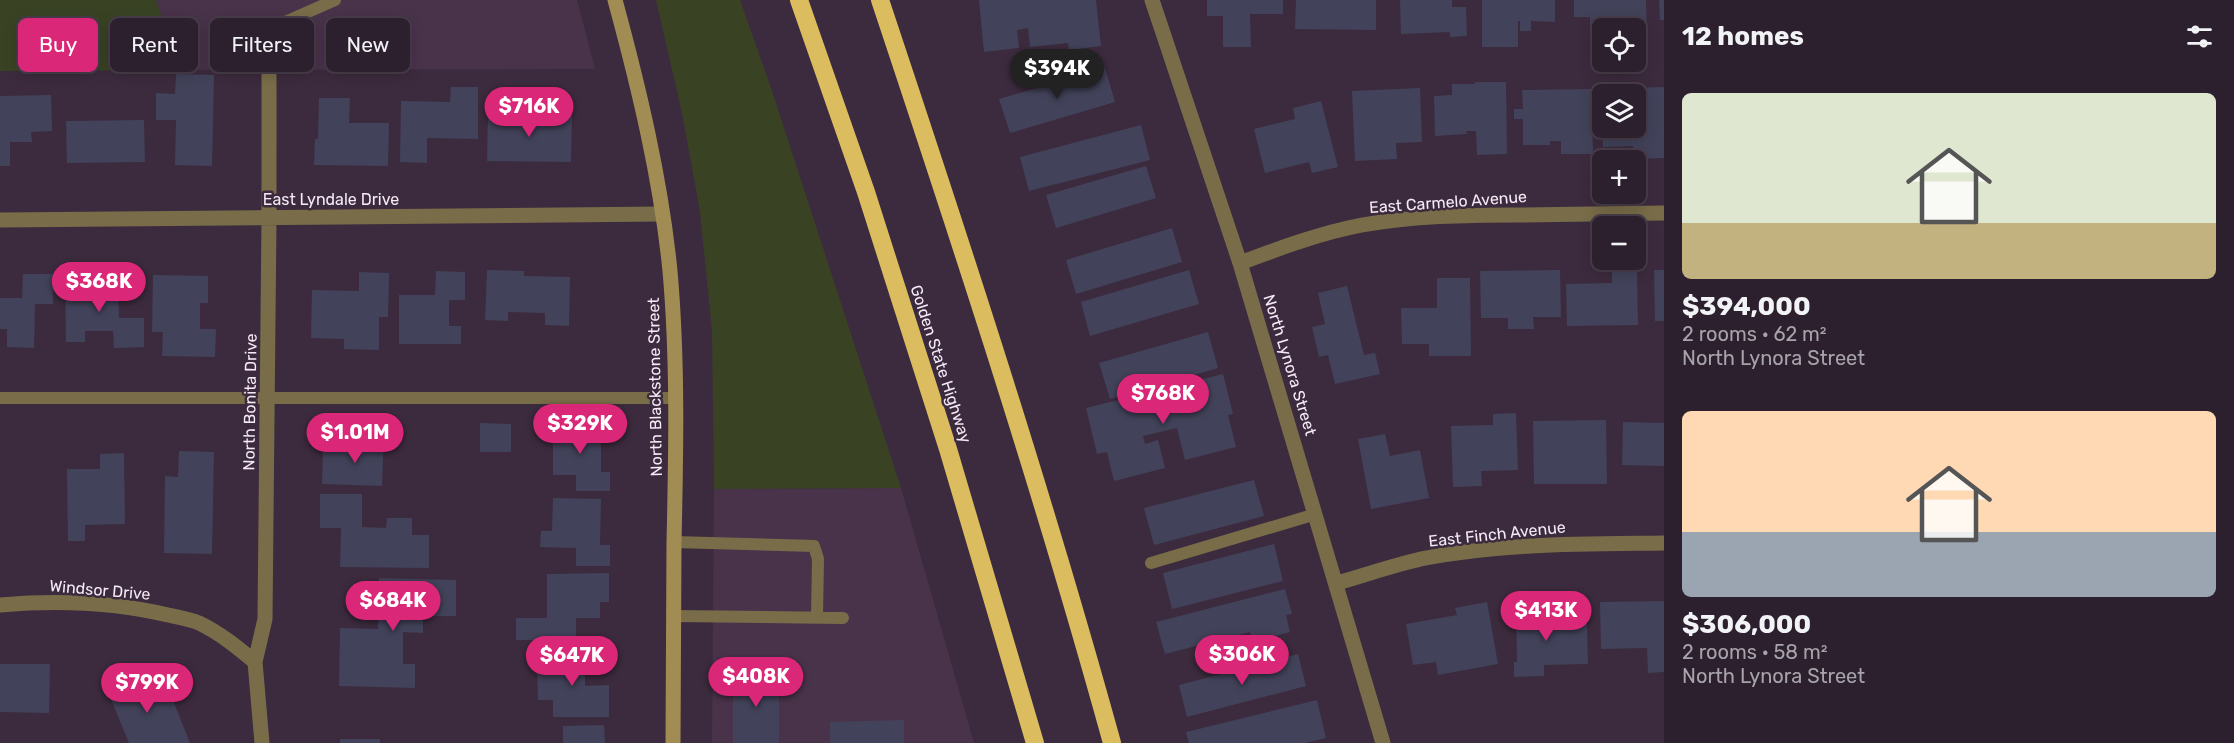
<!DOCTYPE html>
<meta charset="utf-8">
<style>
:root{--surface:#2d202e;--page:#392d3a;--text:#f1f3f6;--muted:#a7a3aa;--line:#483e4a;--accent:#db2777}
body{margin:0;font-family:Rubik,sans-serif;background:var(--page);color:var(--text);height:100vh;display:flex;flex-direction:column;font-size:22px;white-space:nowrap}
*{box-sizing:border-box;margin:0}
p{font-size:20px;color:var(--muted)}
.icon{flex:none;width:33px;height:33px;fill:none;stroke:currentColor;stroke-width:2;stroke-linecap:round;stroke-linejoin:round}
.map{position:relative;flex:1;overflow:hidden}
.sheet{display:flex;flex-direction:column;background:var(--surface);width:570px}
.sheet>*{flex:none}
.hud{position:absolute;left:18px;top:18px;width:570px;height:54px;display:flex;gap:12px}
.controls{position:absolute;left:1592px;top:18px;display:grid;gap:12px}
.controls a{display:grid;place-items:center;width:54px;height:54px;border-radius:9px;background:var(--surface);box-shadow:0 3px 15px #0003,0 0 0 2px var(--line);font-size:30px}
.price{position:absolute;translate:-50% -51px;padding:0 14px;border-radius:21px;background:var(--accent);color:#fff;font-size:20px;line-height:39px;filter:drop-shadow(0 2px 3px #0008)}
.price::after{content:'';position:absolute;left:50%;top:36px;width:18px;height:14px;margin-left:-9px;background:inherit;clip-path:polygon(0 0,100% 0,50% 100%)}
.price.active{background:#222;color:#fff}
ul{padding:0;list-style:none}
li{display:grid;align-content:center;gap:12px;height:318px;padding:0 18px}
li span{display:grid;place-items:center;height:186px;border-radius:9px;color:#555}
li>.icon{margin-inline-start:auto}
span .icon{width:108px;height:108px;fill:#fffc;stroke-width:1}
li b{font-size:26px}
h2{display:flex;justify-content:space-between;align-items:center;height:72px;padding:0 18px;font-size:26px}
.tag{padding:0 21px;border-radius:9px;background:var(--surface);box-shadow:0 3px 15px #0003,0 0 0 2px var(--line);font-size:21px;line-height:54px}
.tag.active{background:var(--accent);color:#fff}
main{display:flex;flex:1;min-height:0}
.map>svg:first-child{display:block}
.built{fill:#49334b}
.green{fill:#394324}
.building{fill:#42425a}
.lines{fill:none;stroke-linecap:round;stroke-linejoin:round}
.service{stroke:#796d49;stroke-width:12}
.minor{stroke:#796d49;stroke-width:15}
.secondary{stroke:#a18d53;stroke-width:15}
.motorway{stroke:#dbbc5f;stroke-width:18}
.labels{text-anchor:middle;dominant-baseline:central;stroke-width:5;stroke-linejoin:round;paint-order:stroke}
.street-label{font-size:16px;fill:#f5eaf6;stroke:#3c2b3e}
</style>
<main>
<div class="map">
<svg width="1664" height="743" viewBox="0 0 1664 743">
<rect width="100%" height="100%" fill="#3c2b3e"/>
<path class="built" d="M156 0H577L595 69 179 70Z
M901 488 974 743H712L714 489Z"/>
<path class="green" d="M0 0H156L179 70 0 71Z
M656 0H740L771 88 901 488 714 489 712 330 700 211 682 113Z"/>
<path class="building" d="M979 0H1096L1101 46 1069 50 1068 43 1030 47 1028 28 1017 30 1019 48 984 52Z
M1207 0H1283V14H1250L1251 47H1223V16H1207Z
M1296 0H1376V30L1295 29Z
M1400 0H1452V7H1466L1467 36 1450 37V32L1401 34Z
M1482 0H1555V22L1531 21V31H1520V21H1518V47H1482Z
M1574 0H1646L1647 40H1635V28H1602V33H1590V17H1574Z
M1659 0H1664V20H1660Z
M1105 68 1115 102 1010 133 999 99Z
M176 74 214 75 212 166 175 165 176 120H156V93L175 94Z
M1475 82H1506L1507 154 1477 155 1476 131H1466L1467 134 1435 136 1434 96 1452 95V84H1475Z
M451 87H478V139L427 138V163L400 162 401 101 450 102Z
M1664 87V158L1633 159V146L1603 147 1602 128H1635L1634 88Z
M1420 88 1422 142 1396 143 1397 159 1355 161 1352 91Z
M1591 89 1593 154H1561V141H1550V145H1523V119H1514V109H1523L1522 90Z
M51 95 52 131 31 132 32 142H10V166H0V96Z
M319 98H350L349 123H389L388 166 314 165 315 139H318Z
M1321 101 1338 167 1312 173 1309 162 1265 173 1254 129 1295 119 1293 108Z
M488 115 572 116 571 162 487 161Z
M144 120 145 162 67 163 66 121Z
M1141 125 1150 160 1029 191 1020 157Z
M1146 166 1156 198 1056 228 1046 195Z
M1172 228 1182 262 1076 294 1066 260Z
M487 270 524 271V276L570 277 569 326 545 325V313L508 312V321L485 320Z
M1189 270 1199 304 1090 336 1081 302Z
M1560 270 1561 317H1533L1534 329H1508V318H1481L1480 271Z
M1654 270H1664V321H1655Z
M436 271 465 272V300H449V326H461V344H399V295H435Z
M359 272 389 273 388 317H379V350L344 349V339L311 338 312 290 359 291Z
M1612 272H1637L1638 325 1567 326 1566 284 1612 283Z
M23 274H53V304H35L34 348 7 347V329H0V298H22Z
M65 274H84V282L118 281 119 318H144V347L114 348 113 331H85V342H66Z
M153 275 208 276V303H200V329H216L215 357 162 356 163 332H152Z
M1437 278H1470L1471 356H1429V344H1402L1401 308H1437Z
M1347 286 1364 355 1375 353 1380 374 1335 384 1328 355 1319 357 1312 327 1325 324 1318 293Z
M1208 332 1218 368 1110 399 1099 363Z
M1223 374 1233 414 1228 415 1236 447 1185 460 1177 428 1143 436 1145 444 1158 440 1165 468 1114 481 1107 452 1097 454 1086 408Z
M1516 413 1518 470 1481 471 1482 486 1453 487 1451 426 1493 425V414Z
M1606 420 1607 484H1534L1533 421Z
M1623 422 1664 423V466L1622 465Z
M480 423 511 424V452H480Z
M553 423H601V472H610V491H576V475H553Z
M1385 434 1390 456 1420 450 1429 498 1371 509 1358 439Z
M357 438H384L382 486 322 484 323 450H356Z
M179 451 214 452 212 554 164 553 165 476 178 477Z
M124 453 125 524 85 525V541H68L67 469H100V454Z
M1254 480 1264 516 1154 545 1144 508Z
M320 494H362V527L386 528 387 518H412V535H429V568L340 567 341 528H320Z
M553 498 601 499 600 545H610V566H576V548L540 547 541 531H552Z
M1274 544 1283 581 1172 609 1163 573Z
M609 573V602H600V618H576V640H516V618H547V574Z
M379 578 456 580V616H423V633L403 632V664H415V688L339 686 340 628 378 629Z
M1285 589 1292 614 1286 615 1290 632 1252 642 1250 632 1165 654 1156 622Z
M1664 601V672L1648 673 1647 648 1601 649 1600 602Z
M1487 602 1498 664 1438 675 1436 662 1413 665 1406 624 1457 615 1455 608Z
M1516 603H1542V625L1587 624 1588 664 1544 665V676L1514 677V662H1517Z
M550 649H585V686L609 685V717H553V700H538L537 669H550Z
M1298 654 1306 686 1187 717 1179 685Z
M0 664H50L49 713 0 712Z
M733 673H779V743H733Z
M134 676 140 693 166 683 190 743H129L106 687Z
M1317 700 1326 738 1305 743H1189L1186 732Z
M904 720V743H830V722Z
M604 725 605 743H563V726Z
M340 739H380V743H340Z"/>
<g class="lines">
<path class="service" d="M269 60 265 31 335 0
M0 398H676
M674 542 814 546 818 559 817 617
M1151 563 1316 514
M674 616 843 618"/>
<path class="minor" d="M1152 0 1240 263 1383 743
M0 220 662 214
M1240 263C1280 248 1320 233 1362 225 1413 216 1466 215 1517 215 1566 214 1615 214 1664 213
M1337 583C1366 575 1396 564 1426 558 1504 543 1585 544 1664 543
M0 605C56 600 113 602 168 615 178 617 190 619 199 623 220 633 237 647 255 662
M262 743 255 662 265 619 269 218V60"/>
<path class="secondary" d="M615 0C639 88 661 180 670 271 678 362 676 452 674 543 674 610 673 676 673 743"/>
<path class="motorway" d="M799 0 866 192 948 449 1035 743
M880 0C962 246 1043 493 1112 743"/>
</g>
<g class="labels">
<g class="street-label">
<text x="331" y="199">East Lyndale Drive</text>
<text transform="translate(1448 202) rotate(-4)">East Carmelo Avenue</text>
<text transform="translate(941 364) rotate(72)">Golden State Highway</text>
<text transform="translate(1290 365) rotate(73)">North Lynora Street</text>
<text transform="translate(655 387) rotate(-91)">North Blackstone Street</text>
<text transform="translate(250 402) rotate(-89)">North Bonita Drive</text>
<text transform="translate(1497 534) rotate(-6)">East Finch Avenue</text>
<text transform="translate(100 590) rotate(5)">Windsor Drive</text>
</g>
</g>
</svg>
<div class="controls">
<a><svg class="icon" aria-label="locate" viewBox="0 0 24 24"><circle cx="12" cy="12" r="6"/><path d="M12 2v4M12 18v4M2 12h4M18 12h4"/></svg></a>
<a><svg class="icon" aria-label="layers" viewBox="0 0 24 24"><path d="M12 4l9 5-9 5-9-5zM3 14l9 5 9-5"/></svg></a>
<a>+</a>
<a>−</a>
</div>
<b class="price active" style="left:1057px;top:100px">$394K</b>
<b class="price" style="left:529px;top:138px">$716K</b>
<b class="price" style="left:99px;top:313px">$368K</b>
<b class="price" style="left:1163px;top:425px">$768K</b>
<b class="price" style="left:580px;top:455px">$329K</b>
<b class="price" style="left:355px;top:464px">$1.01M</b>
<b class="price" style="left:393px;top:632px">$684K</b>
<b class="price" style="left:1546px;top:642px">$413K</b>
<b class="price" style="left:1242px;top:686px">$306K</b>
<b class="price" style="left:572px;top:687px">$647K</b>
<b class="price" style="left:756px;top:708px">$408K</b>
<b class="price" style="left:147px;top:714px">$799K</b>
<div class="hud">
<a class="tag active">Buy</a>
<a class="tag">Rent</a>
<a class="tag">Filters</a>
<a class="tag">New</a>
</div>
</div>
<section class="sheet">
<h2>12 homes<svg class="icon" aria-label="filters" viewBox="0 0 24 24"><path d="M4 7h16M4 17h16"/><circle cx="9" cy="7" r="2"/><circle cx="15" cy="17" r="2"/></svg></h2>
<ul>
<li><span style="background:linear-gradient(#dfe7d0 70%,#c2b280 0)"><svg class="icon" aria-label="home" viewBox="0 0 24 24"><path d="M3 11l9-7 9 7M6 9v11h12V9"/></svg></span><div><b>$394,000</b><p>2 rooms · 62 m²</p><p>North Lynora Street</p></div></li>
<li><span style="background:linear-gradient(#ffd9b3 65%,#9aa5b1 0)"><svg class="icon" aria-label="home" viewBox="0 0 24 24"><path d="M3 11l9-7 9 7M6 9v11h12V9"/></svg></span><div><b>$306,000</b><p>2 rooms · 58 m²</p><p>North Lynora Street</p></div></li>
</ul>
</section>
</main>
